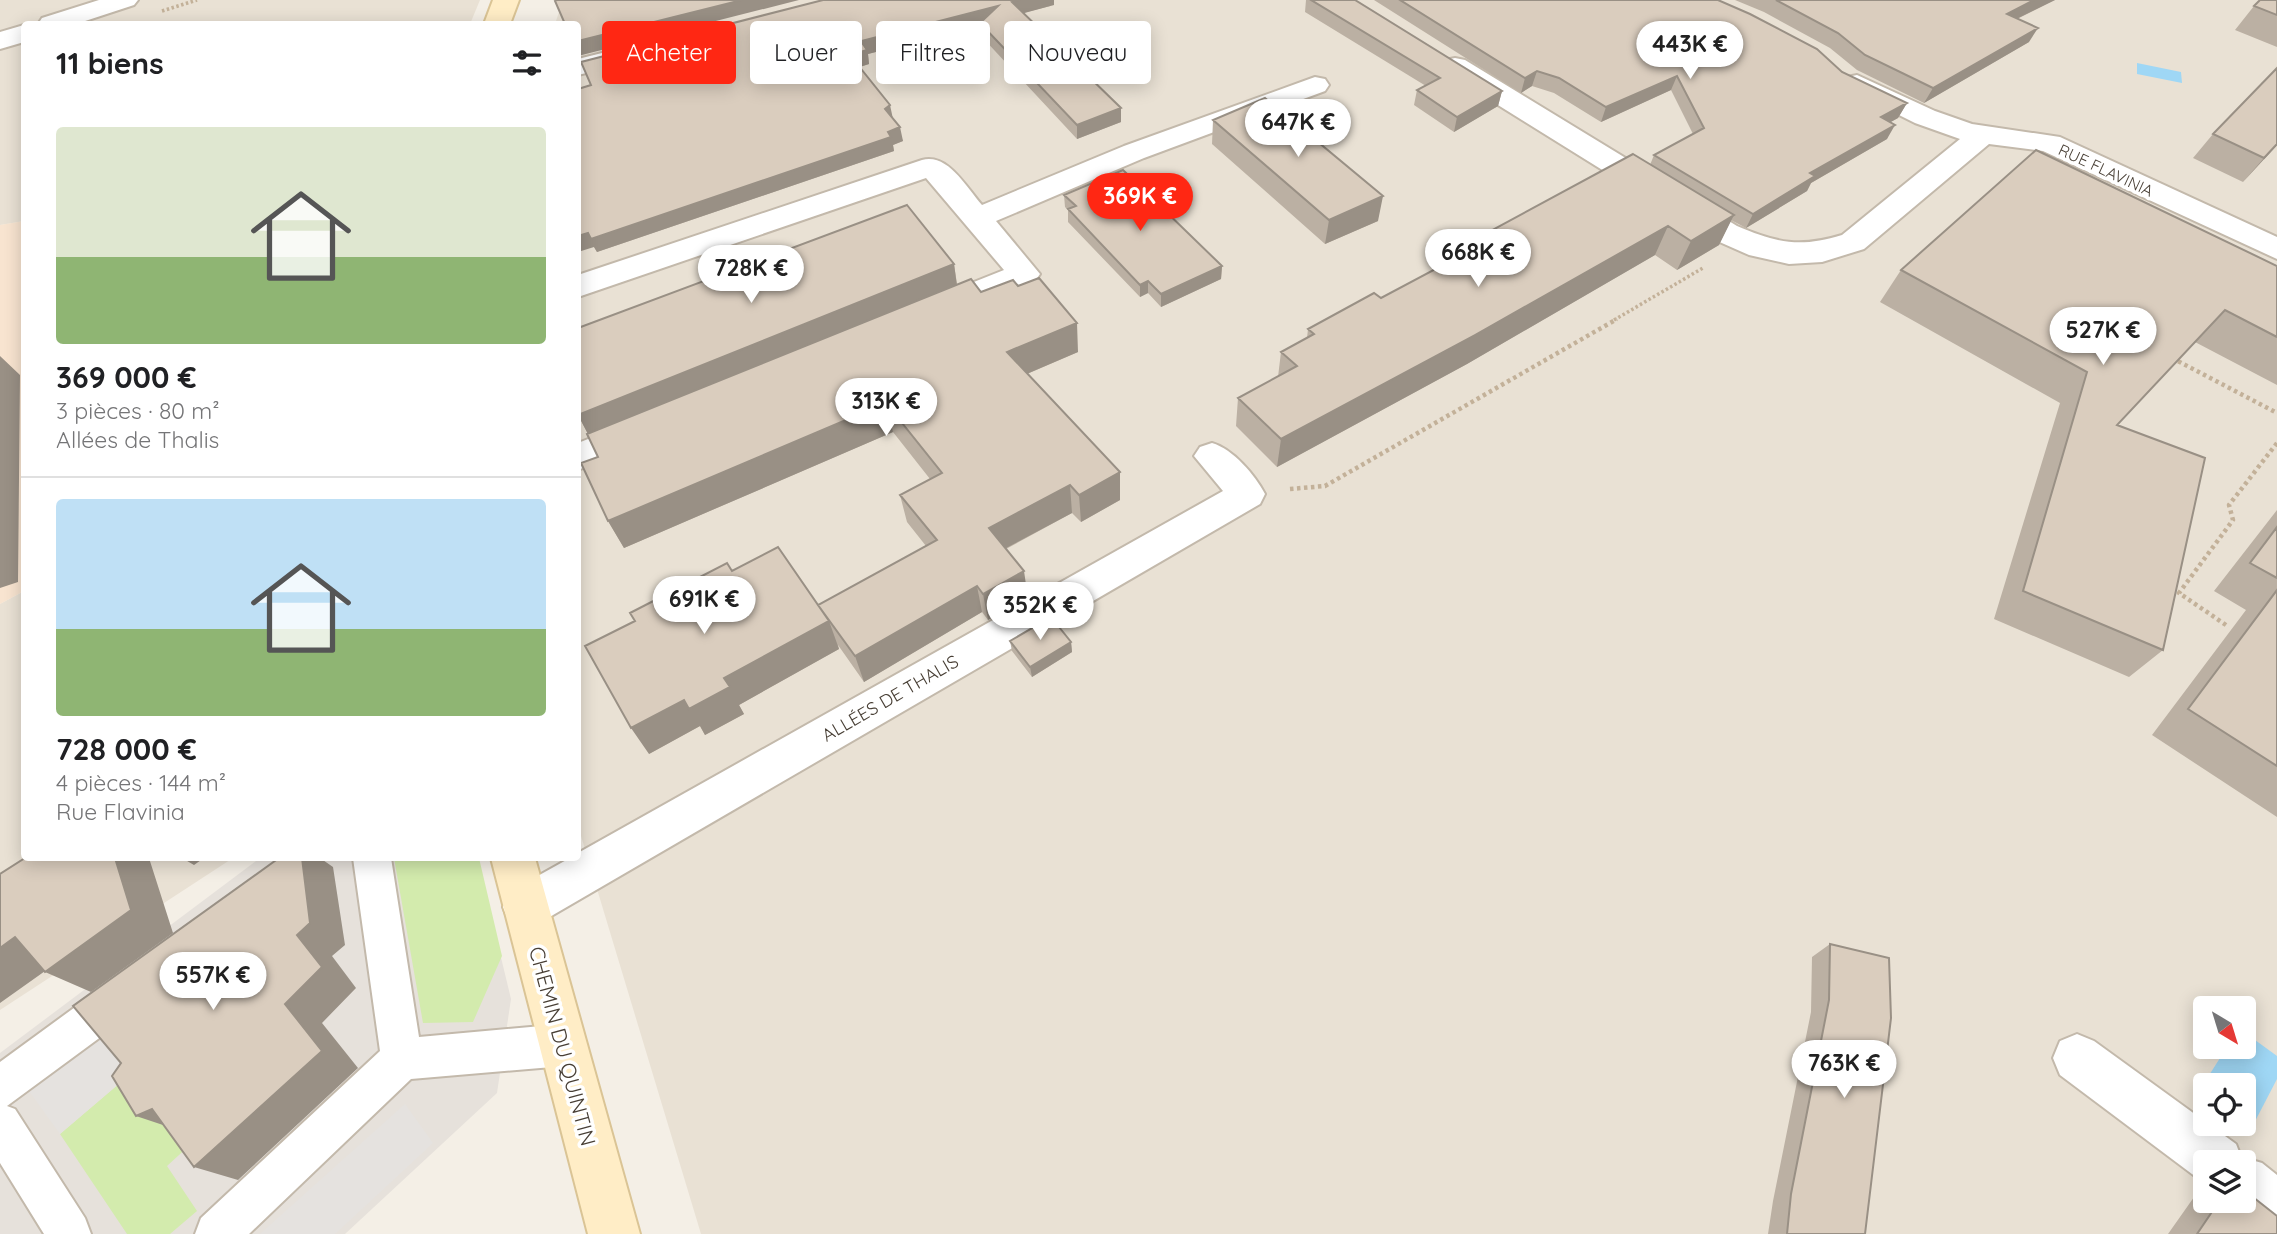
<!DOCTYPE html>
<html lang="fr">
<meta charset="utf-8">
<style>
:root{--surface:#fff;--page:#f6f6f6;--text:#202124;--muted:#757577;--line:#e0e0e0;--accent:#ff2713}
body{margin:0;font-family:Quicksand,sans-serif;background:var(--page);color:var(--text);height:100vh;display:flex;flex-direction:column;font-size:26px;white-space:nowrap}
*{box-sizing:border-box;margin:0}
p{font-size:23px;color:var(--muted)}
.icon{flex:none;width:38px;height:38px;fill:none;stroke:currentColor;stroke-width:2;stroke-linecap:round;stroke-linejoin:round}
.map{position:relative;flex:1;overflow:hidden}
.details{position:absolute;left:21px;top:21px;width:560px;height:840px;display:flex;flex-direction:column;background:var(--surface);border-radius:7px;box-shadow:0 4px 18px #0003}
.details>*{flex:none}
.hud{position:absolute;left:602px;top:21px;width:665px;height:63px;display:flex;gap:14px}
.needle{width:46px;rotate:142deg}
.buttons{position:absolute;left:2193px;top:996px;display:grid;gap:14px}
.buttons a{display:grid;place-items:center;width:63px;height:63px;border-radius:7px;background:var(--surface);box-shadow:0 4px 18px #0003;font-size:35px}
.price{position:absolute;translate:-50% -60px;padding:0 16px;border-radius:24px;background:#fff;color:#222;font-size:23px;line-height:46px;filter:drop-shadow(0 2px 4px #0008)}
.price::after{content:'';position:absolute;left:50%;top:42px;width:21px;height:16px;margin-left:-10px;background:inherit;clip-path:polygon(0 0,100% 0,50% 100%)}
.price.active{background:var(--accent);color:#fff}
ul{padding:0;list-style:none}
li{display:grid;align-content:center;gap:14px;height:371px;padding:0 35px}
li+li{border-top:2px solid var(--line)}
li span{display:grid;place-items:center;height:217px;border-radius:7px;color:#555}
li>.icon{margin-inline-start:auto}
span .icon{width:126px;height:126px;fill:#fffc;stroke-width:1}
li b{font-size:30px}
h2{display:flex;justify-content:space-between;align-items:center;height:84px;padding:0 35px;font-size:30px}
.pill{padding:0 24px;border-radius:7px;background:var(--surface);box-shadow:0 4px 18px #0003;font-size:24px;line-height:63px}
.pill.active{background:var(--accent);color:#fff}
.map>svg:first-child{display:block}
.residential{fill:#e9e1d4;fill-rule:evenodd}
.commercial{fill:#f8e4d0}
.industrial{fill:#e6e1db}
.green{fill:#d3ebad}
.parking{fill:#e5e2df}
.water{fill:#9fd7f5}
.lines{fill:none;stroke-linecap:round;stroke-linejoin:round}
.lane-casing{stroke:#c3b9ab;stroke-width:4}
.street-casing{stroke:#c3b9ab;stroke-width:4}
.secondary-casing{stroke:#dac495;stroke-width:4}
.path-far1{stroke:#c3b199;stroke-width:3.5;stroke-dasharray:2.5 2.5;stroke-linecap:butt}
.path{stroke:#c3b199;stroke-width:4.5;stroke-dasharray:3.5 3.5;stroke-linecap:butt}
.lane{fill:#fff;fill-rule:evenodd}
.street{fill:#fff;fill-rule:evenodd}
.secondary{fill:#ffedc6;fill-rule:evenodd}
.wall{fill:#bbb0a3}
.shaded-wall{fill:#999085}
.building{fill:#dacdbe;stroke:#999085;stroke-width:2}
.labels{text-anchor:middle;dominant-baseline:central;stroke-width:7;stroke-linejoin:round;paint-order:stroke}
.far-street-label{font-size:16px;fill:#483f35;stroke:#fff}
.street-label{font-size:18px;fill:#483f35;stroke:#fff}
.near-street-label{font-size:21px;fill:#483f35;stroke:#fff}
</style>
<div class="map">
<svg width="2277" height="1234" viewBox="0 0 2277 1234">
<rect width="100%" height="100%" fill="#f4efe6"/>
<path class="residential" d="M0 0H480L470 24H24V221L0 225Z
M563 0H2277V1234H701L578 826V24H555ZM2205 1008H2244V1046H2205ZM2205 1085H2244V1124H2205ZM2205 1162H2244V1200H2205Z
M24 591V858H233L0 1010V604Z"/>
<path class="commercial" d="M24 221V591L0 604V225Z"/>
<path class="industrial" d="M260 858H477L511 999 497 1093 345 1234H0V1053Z"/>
<path class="green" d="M394 858H479L502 956 473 1022 423 1023Z
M148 1059 203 1133 167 1166 197 1211 170 1234H127L60 1134Z"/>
<path class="parking" d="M115 1020 148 1059 60 1134 29 1091Z
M405 1104 433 1143 335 1234H260Z"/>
<path class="water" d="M2137 63 2181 72 2182 83 2137 74Z
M2244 1032 2277 1056V1079L2250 1131 2241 1124H2244V1085H2205V1096L2199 1091 2227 1047 2244 1046Z"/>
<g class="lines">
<defs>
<path id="lane" d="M353 858H391L419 1037 564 1024 579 1030 585 1045 579 1060 564 1066 411 1079 249 1234H195L201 1218 380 1051Z
M122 977 136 983 142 997 136 1011 7 1106 15 1109 85 1218 91 1234H44L0 1163V1062L108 983Z"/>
<path id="street" d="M99 0H138L134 5 76 24H38L42 18Z
M24 25V42L0 49V32Z
M634 45 643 47 647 53 643 59 578 75V59Z
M1455 58 1465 60 1737 226C1777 243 1800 248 1842 235L1960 139 1915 123 1847 89 1843 83 1847 77 1857 75 1935 111 1972 124 2060 137 2277 237V259L2043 151 1989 144 1864 249 1822 262 1789 264 1749 255 1715 240 1445 72 1442 66 1445 60Z
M1315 77 1325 79 1329 85 1325 91 1144 158 996 221 1040 274 1035 281 943 319 932 322 921 319 916 311 921 303 1004 270 926 178 578 297V275L922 160C948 153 966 187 982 205L1124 146Z
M644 417 656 421 661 430 656 439 578 470V443Z
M1212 443C1233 449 1255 475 1265 494L1260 504 541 922 525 928 509 922 503 907 509 892 570 858H578V853L1223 491 1194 456 1200 447Z
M2077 1034 2094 1041 2236 1144 2241 1157 2262 1163 2277 1175V1231L2259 1224 2228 1200H2244V1162H2205V1182L2200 1180 2060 1075 2053 1058 2060 1041Z"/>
<path id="secondary" d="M493 0H519L510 24H484Z
M491 858H535L640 1234H588Z"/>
</defs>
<use href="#lane" class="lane-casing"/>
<use href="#street" class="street-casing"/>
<use href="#secondary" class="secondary-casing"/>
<path class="path-far1" d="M162 11 197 0
M1614 320 1703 268"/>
<path class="path" d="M2172 358 2277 413
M1290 489 1325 486 1617 319
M2226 625 2179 593 2233 520 2229 505 2277 443"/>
<use href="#lane" class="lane"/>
<use href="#street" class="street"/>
<use href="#secondary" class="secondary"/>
</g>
<path class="wall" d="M1306 0H1355L1502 91 1498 106 1454 132 1414 105 1417 90 1426 86 1305 12Z
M1374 0H1718L1842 72 1907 103 1898 118 1890 122 1887 139 1811 183 1807 191 1746 228 1731 220 1719 245 1677 270 1655 255 1467 364 1277 467 1236 426 1238 398 1278 377 1281 352 1307 338 1308 329 1381 298 1481 245 1483 235 1650 165 1654 155 1693 134 1671 90 1601 122 1554 93 1532 86 1521 93Z
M1735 0H2055L2017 19 2029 42 1924 103 1857 70 1830 48 1764 12Z
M2277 0V47L2235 30 2254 6Z
M1054 5 1023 13 1121 122 1077 139 982 37 980 25 868 54 869 64 860 67 892 118 903 141 893 145 894 151 597 252 594 247 591 85Z
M1213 120 1378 221 1325 244 1212 144Z
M2213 134 2277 145 2243 182 2193 158Z
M1064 195 1222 266 1221 279 1161 307 1148 293 1140 297 1068 222V210L1065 207Z
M954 264 957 284 981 292 1078 352 1027 374 1120 500 1081 522 1072 513 1006 549 1028 598 988 620 982 612 864 682 838 645 839 649 739 705 744 714 705 735 700 726 649 754 732 571 818 605 926 546 907 522 900 495 930 479 893 432 624 548 608 521 598 457 588 434 578 415Z
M2277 266V385L2195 342 2117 425 2163 650 2129 677 1994 619 2060 403 1880 302 1901 270Z
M2277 510V817L2152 735 2246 610 2214 591Z
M1010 641 1071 642 1072 652 1032 677 1012 651Z
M1830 944 1865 1234H1768L1773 1201 1811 1012 1812 957Z
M2205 1188V1200H2244L2277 1234H2168L2199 1190Z"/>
<path class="shaded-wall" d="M742 0H799L578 56V41Z
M1020 0H1054V5L1013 16 1012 2Z
M2034 0H2055L1998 28 2007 14Z
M998 6 999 20 868 54 869 64 853 69 850 55 861 41Z
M2038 28 2029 42 1924 103 1933 88Z
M1537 71 1532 86 1521 93 1525 78Z
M1677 76 1671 90 1601 122 1606 107Z
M1502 91 1498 106 1454 132 1457 117Z
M1907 103 1898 118 1873 132 1881 117Z
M890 105 893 119 885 109Z
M1121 108V122L1077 139V125Z
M1895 125 1887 139 1811 183 1807 191 1746 228 1753 214 1810 173Z
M900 127 903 141 893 145 894 151 597 252 594 247 578 252V236Z
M2277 144V145L2243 182 2264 158Z
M1383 196 1378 221 1325 244 1329 220Z
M1734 215 1719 245 1677 270 1691 241Z
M1668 226 1655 255 1467 364 1277 467 1281 439Z
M954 264 957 286 589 436 578 415Z
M1222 266 1221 279 1161 307V294Z
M1148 281V293L1140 297V285Z
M1077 323 1078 352 1010 381 1007 352Z
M0 356 20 375 18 582 0 588Z
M886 403 893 432 624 548 608 521Z
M1120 472V500L1081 522 1079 495Z
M1070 485 1072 513 993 555 989 528Z
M1024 571 1028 598 988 620 983 594Z
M977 586 982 612 864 682 855 656Z
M829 621 839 649 739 705 744 714 705 735 700 726 649 754 631 728Z
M1071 642 1072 652 1032 677 1030 667Z
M115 858H149L173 933 91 992 45 972Z
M182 858H204L194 865Z
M302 858H320L333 867 345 945 332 956 356 988 322 1023 358 1068 238 1180 194 1167 285 1004 297 935Z
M15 937 62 959 0 1003V948Z
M152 1109 181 1131 136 1116Z"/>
<path class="building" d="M557 0H742L578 41V24H565L555 1Z
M823 0H1020L1012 2 1121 108 1077 125 980 23 998 6 861 41 867 50 850 55 890 105 885 109 900 127 888 132 891 137 591 239 588 233 578 236V89L591 85 581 62Z
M1311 0H1355L1502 91 1457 117 1417 90 1440 78Z
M1400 0H1718L1750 14 1817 49 1842 72 1907 103 1881 117 1895 125 1810 173 1815 176 1753 214 1654 155 1704 128 1677 76 1606 107 1559 78 1537 71 1525 78Z
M1776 0H2034L2007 14 2038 28 1933 88 1865 55 1838 33Z
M2260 0H2277V15L2254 6Z
M2277 68V144L2264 158 2213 134Z
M1265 98 1383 196 1329 220 1213 120Z
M2036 150 2277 266V337L2225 310 2117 425 2205 458 2163 650 2023 591 2087 372 1901 270Z
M1633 154 1734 215 1691 241 1668 226 1475 335 1281 439 1238 398 1297 366 1281 352 1314 334 1308 329 1374 293 1381 298 1490 240 1483 235Z
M1123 170 1222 266 1161 294 1148 281 1140 285 1068 209 1076 206 1064 195Z
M907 205 954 264 578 415V328Z
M1039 278 1077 323 1007 352 1120 472 1079 495 1070 485 989 528 1024 571 983 594 977 586 855 656 818 605 937 540 900 495 942 473 886 403 608 521 581 463 598 457 587 434 971 279 981 292 1013 280 1018 286Z
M2277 527V578L2250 563Z
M778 547 829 621 724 678 730 687 689 709 684 700 631 728 585 646 635 621 630 613 727 563 732 571Z
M2277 590V766L2188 709Z
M1051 617 1071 642 1030 667 1010 641Z
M25 858H115L131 910 45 972 15 937 0 948V874Z
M279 858H302L310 923 297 935 322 967 285 1004 322 1051 194 1167 152 1109 136 1116 112 1076 121 1063 73 1006Z
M1830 944 1889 958 1891 1018 1865 1234H1787L1791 1194 1829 1000Z
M2244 1190 2277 1216V1234H2197L2220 1200H2244Z"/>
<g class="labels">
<g class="far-street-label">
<text transform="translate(2106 170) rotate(25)">RUE FLAVINIA</text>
</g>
<g class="street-label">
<text transform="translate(890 698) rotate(-30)">ALLÉES DE THALIS</text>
</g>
<g class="near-street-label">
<text transform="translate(563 1046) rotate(75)">CHEMIN DU QUINTIN</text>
</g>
</g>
</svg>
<div class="buttons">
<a><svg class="needle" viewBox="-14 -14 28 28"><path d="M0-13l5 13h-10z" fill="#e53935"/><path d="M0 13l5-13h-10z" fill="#757577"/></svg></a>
<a><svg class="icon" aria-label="locate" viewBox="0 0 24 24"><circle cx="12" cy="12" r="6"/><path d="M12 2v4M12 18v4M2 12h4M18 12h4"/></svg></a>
<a><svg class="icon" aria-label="layers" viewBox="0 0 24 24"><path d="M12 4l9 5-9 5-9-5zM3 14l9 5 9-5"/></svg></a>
</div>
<b class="price" style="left:1690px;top:81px">443K €</b>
<b class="price" style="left:1298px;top:159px">647K €</b>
<b class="price active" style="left:1140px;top:233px">369K €</b>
<b class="price" style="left:1478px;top:289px">668K €</b>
<b class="price" style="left:751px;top:305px">728K €</b>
<b class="price" style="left:2103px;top:367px">527K €</b>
<b class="price" style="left:886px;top:438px">313K €</b>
<b class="price" style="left:704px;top:636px">691K €</b>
<b class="price" style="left:1040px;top:642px">352K €</b>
<b class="price" style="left:213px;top:1012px">557K €</b>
<b class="price" style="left:1844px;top:1100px">763K €</b>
<div class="hud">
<a class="pill active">Acheter</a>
<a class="pill">Louer</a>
<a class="pill">Filtres</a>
<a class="pill">Nouveau</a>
</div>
<section class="details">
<h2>11 biens<svg class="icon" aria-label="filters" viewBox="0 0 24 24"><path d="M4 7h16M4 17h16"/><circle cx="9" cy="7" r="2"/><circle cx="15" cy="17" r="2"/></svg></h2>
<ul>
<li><span style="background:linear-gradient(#dfe7d0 60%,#8fb573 0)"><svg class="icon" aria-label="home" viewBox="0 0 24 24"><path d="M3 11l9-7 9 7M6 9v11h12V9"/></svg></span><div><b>369 000 €</b><p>3 pièces · 80 m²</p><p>Allées de Thalis</p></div></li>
<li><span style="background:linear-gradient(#bfe0f5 60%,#8fb573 0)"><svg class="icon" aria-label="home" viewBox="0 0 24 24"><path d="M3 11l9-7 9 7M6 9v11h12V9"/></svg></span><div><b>728 000 €</b><p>4 pièces · 144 m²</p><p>Rue Flavinia</p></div></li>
</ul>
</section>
</div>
